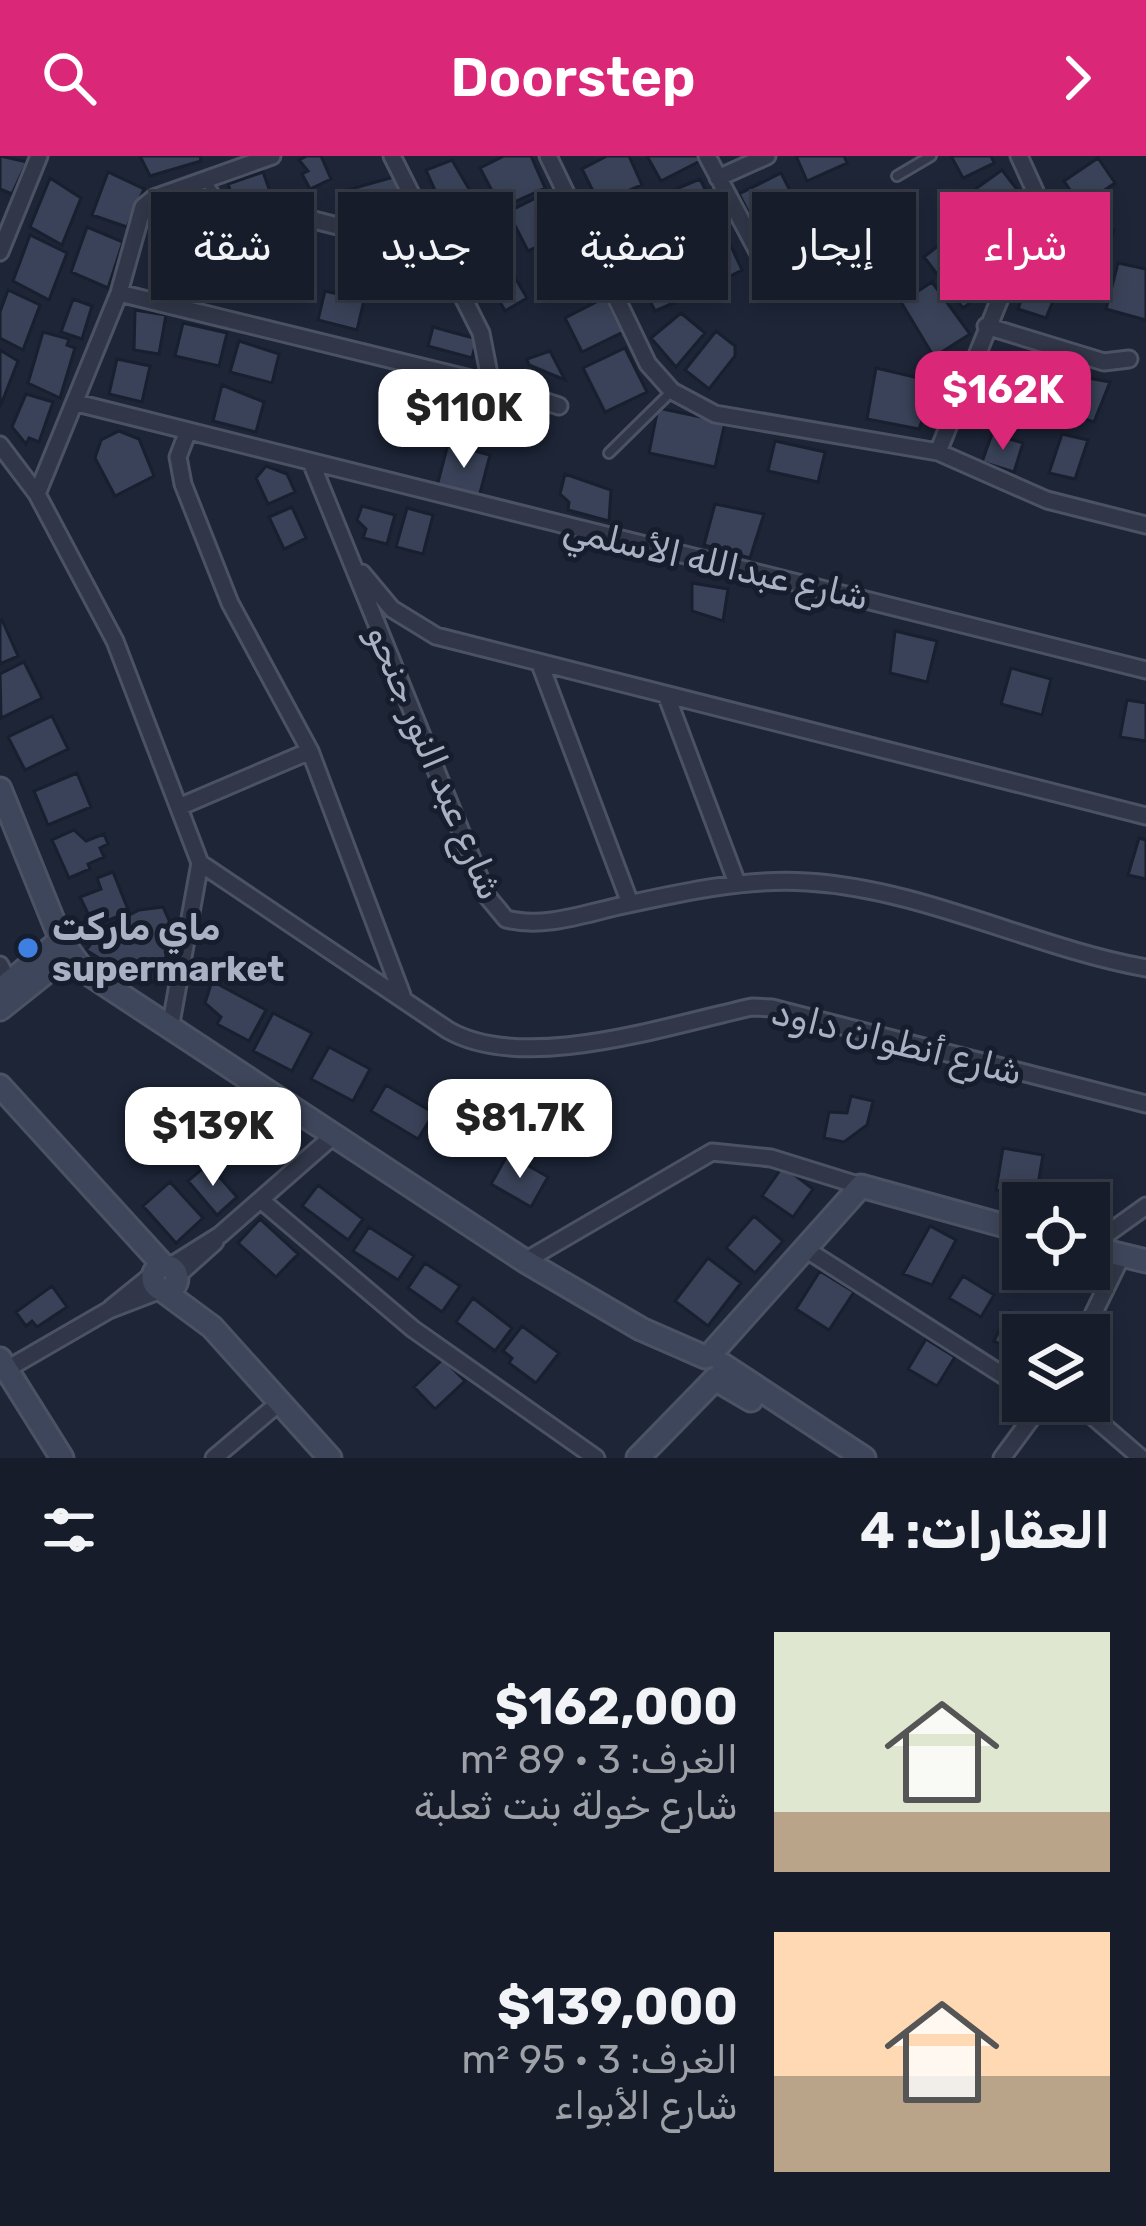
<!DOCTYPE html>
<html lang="ar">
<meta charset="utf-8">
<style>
:root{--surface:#161c29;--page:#1f2531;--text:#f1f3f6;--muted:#9ea1a8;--line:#353a46;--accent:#db2777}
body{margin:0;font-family:Rubik,Cairo,sans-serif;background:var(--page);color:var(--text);direction:rtl;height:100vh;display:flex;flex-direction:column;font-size:45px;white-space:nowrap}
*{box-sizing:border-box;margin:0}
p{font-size:39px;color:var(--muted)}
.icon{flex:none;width:66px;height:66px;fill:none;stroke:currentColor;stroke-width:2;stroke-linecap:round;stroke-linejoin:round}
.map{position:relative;height:1302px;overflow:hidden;direction:ltr}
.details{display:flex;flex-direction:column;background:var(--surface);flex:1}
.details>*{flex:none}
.hud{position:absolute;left:36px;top:36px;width:1074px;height:108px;direction:rtl;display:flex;gap:24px}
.controls{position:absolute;left:1002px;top:1026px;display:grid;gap:24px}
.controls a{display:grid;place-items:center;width:108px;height:108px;border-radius:0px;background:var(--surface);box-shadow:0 6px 18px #0003,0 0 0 3px var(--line);font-size:60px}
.price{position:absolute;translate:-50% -102px;padding:0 27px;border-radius:24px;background:#fff;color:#222;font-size:39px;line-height:78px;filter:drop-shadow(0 3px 6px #0008)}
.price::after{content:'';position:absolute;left:50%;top:72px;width:36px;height:27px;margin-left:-18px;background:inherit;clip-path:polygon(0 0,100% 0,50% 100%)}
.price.on{background:var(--accent);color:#fff}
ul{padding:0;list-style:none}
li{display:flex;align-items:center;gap:36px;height:300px;padding:0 36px}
li span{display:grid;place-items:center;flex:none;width:336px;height:240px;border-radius:0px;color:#555}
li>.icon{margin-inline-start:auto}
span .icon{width:144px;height:144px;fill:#fffc;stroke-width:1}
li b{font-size:51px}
h2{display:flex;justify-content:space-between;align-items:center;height:144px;padding:0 36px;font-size:51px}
.tag{padding:0 42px;border-radius:0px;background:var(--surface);box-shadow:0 6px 18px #0003,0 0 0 3px var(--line);font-size:42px;line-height:108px}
.tag.on{background:var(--accent);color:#fff}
header{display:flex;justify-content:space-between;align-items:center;height:156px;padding:0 36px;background:var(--accent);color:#fff;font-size:54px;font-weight:600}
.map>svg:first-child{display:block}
.building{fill:#394258;stroke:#181f2e;stroke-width:3}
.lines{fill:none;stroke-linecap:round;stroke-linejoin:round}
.lane-casing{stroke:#4b5263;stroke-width:14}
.street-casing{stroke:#4b5263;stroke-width:21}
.secondary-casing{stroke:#4b5263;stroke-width:27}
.lane{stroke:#313748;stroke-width:8}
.street{stroke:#313748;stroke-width:15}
.secondary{stroke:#3e465b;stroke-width:21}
.shop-dot{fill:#3f7fe0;stroke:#161d2c;stroke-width:4.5}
.labels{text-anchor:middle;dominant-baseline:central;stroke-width:10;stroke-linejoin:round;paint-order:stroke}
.street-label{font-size:36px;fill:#aab1c5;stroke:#161d2c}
.poi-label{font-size:36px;font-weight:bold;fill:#aab1c5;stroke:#161d2c;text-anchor:start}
</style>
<header><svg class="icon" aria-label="forward" viewBox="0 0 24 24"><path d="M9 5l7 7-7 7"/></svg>Doorstep<svg class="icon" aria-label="search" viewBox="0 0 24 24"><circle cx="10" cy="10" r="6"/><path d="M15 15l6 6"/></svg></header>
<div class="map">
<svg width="1146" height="1302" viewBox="0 0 1146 1302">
<rect width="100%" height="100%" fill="#1d2537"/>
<path class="building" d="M0 0 27 6 12 38 0 33Z
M140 0H200L201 5 150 20Z
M307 0H321L331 23 310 33 302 18 308 15 299 4Z
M504 0H531L545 32 501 52 480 12Z
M607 0H629L642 29 599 47 582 13Z
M647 0H698L700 5 661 25Z
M796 0H844L847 7 807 25Z
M951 0H991L994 7 963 22Z
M1098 2 1115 27 1081 50 1064 25Z
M452 4 476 45 446 59 426 14Z
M1002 14 1025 44 986 77 960 44Z
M108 16 144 33 127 71 92 59Z
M263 16 273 44 236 51 228 28Z
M781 17 798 50 756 71 739 38Z
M397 20 407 58 372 60 341 52 337 37Z
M50 22 81 42 62 89 30 71Z
M700 23 719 61 683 77 664 38Z
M206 33 222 56 204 74V83L173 78 166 67 175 45Z
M550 35 570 74 528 95 508 56Z
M644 49 668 95 632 110 610 63Z
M481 52 499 95 471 107 451 69Z
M1062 57 1114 74 1103 107 1051 91Z
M87 71 123 86 108 132 71 116Z
M725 77 742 114 707 132 689 92Z
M30 79 67 97 49 144 13 125Z
M948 82 956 93 964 87 981 109 970 147 963 152 924 101Z
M578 91 594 123 553 144 536 111Z
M157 97 197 107 190 135 158 126 152 114Z
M211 102 248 121 242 143 203 133Z
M672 105 692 139 655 155 637 119Z
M1118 107 1146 113V164L1106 153Z
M507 108 527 142 505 155 486 120Z
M1030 118 1062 123 1046 162 1018 153Z
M932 126 970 178 934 201 901 146Z
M8 134 40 149 23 194 0 182V156Z
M325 135 364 144 357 174 318 164Z
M606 141 623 176 582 196 565 162Z
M73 143 92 150 82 183 61 176Z
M135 154 166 159 159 198 134 194Z
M681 157 705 177 676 211 651 182Z
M183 167 227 177 219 210 175 200Z
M433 171 477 183 472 202 428 190Z
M716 175 735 190V200L709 233 685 214Z
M43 176 69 183 67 189 75 192 60 242 28 227Z
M239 185 279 198 272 227 230 216Z
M625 192 647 236 605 256 583 212Z
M0 194 18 205 0 251Z
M550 195 565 224 529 209 527 203Z
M117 203 150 210 142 246 109 238Z
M876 212 936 226 919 273 867 263Z
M1077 220 1110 226 1094 266 1066 257Z
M222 229 264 246 256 276 213 265Z
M26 238 53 246 39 286 29 282 26 288 12 271Z
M463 238 503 249 496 274 456 264Z
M658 252 725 266 715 311 649 297Z
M119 275 139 283 154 320 115 340 95 302 101 284Z
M992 278 1023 287 1014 316 982 306Z
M1062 278 1088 284 1075 323 1049 317Z
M775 285 825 296 818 326 768 315Z
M448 288 490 299 479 341 437 330Z
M266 310 287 318 295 336 268 348 256 322Z
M565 318 611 334 609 365 568 354 569 346 560 338Z
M715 348 764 358 750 402 704 389Z
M362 350 395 359 387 388 363 382 366 373 357 364Z
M292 351 306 382 284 393 269 361Z
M407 352 433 359 423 398 396 391Z
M692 427 728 433 723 465 692 455Z
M2 464 18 500 0 508V465Z
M895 475 937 485 927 526 890 517Z
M24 506 42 542 1 562 0 518Z
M1011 512 1051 523 1042 559 1001 548Z
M1127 544 1146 547V585L1120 581Z
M52 560 68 593 25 614 8 581Z
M77 617 91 651 48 669 34 635Z
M74 674 86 685 104 678 108 688 100 692 104 701 88 708 90 713 69 722 52 684Z
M1139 682 1146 684V723L1128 719Z
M113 716 129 756 94 770 80 741 101 733 97 722Z
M163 751 172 771 161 823 142 829 86 794 103 773 139 754Z
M212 825 266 854 249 885 217 868 221 861 205 847Z
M273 857 312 877 292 915 253 895Z
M329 891 370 913 353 945 311 923Z
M386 929 434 957 418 983 371 955Z
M851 940 873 945 867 969 844 986 824 982 829 956 847 957Z
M1003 992 1043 999 1036 1040 996 1034Z
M508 998 548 1021 531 1051 491 1028Z
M208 1008 237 1041 217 1059 188 1025Z
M783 1010 813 1033 793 1061 762 1040Z
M170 1026 203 1062 176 1087 143 1050Z
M318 1029 363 1063 348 1084 302 1050Z
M754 1060 783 1085 755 1117 726 1092Z
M260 1063 298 1098 276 1121 238 1087Z
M930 1070 956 1084 932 1129 903 1118Z
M369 1071 414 1100 398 1124 353 1095Z
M708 1102 741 1127 708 1170 675 1145Z
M425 1107 460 1130 442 1156 408 1132Z
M820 1115 854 1136 829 1174 796 1153Z
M963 1120 994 1139 981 1161 949 1142Z
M52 1130 67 1151 37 1171 32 1165 26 1170 16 1156Z
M473 1142 512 1172 495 1195 456 1166Z
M1009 1155 1055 1178 1054 1179H1023V1199L994 1185Z
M522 1170 559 1197 536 1227 509 1207 512 1202 503 1195Z
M926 1183 955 1201 937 1230 908 1213Z
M443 1203 465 1225 435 1253 414 1231Z"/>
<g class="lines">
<defs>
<path id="lane" d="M897 20 931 0
M206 25 234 66
M609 297 671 236"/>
<path id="street" d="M392 0 481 177 491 228
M548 0 648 208 672 235 715 258 938 296 1047 344 1146 369
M707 0 765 109
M718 22 767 0
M302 61 440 96
M0 96 39 0
M119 137 491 228 559 250
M986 170 1104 206 1129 203
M77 247 1146 514
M188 275 178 301 183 328 230 447 310 595 402 839
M0 289 37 338 115 485 200 707 171 867
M938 296 1032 63 1035 35 1019 0
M311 306 487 740 506 763C545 773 586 757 624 749 683 736 746 722 807 726 924 733 1031 791 1146 812
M37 338 119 137 143 51 154 42 272 0
M362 417 392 453 436 480 1146 660
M540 508 630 747
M667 541 737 727
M179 651 310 595
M200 707 448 874C524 918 669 869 752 851L772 852 1146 948
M0 809 9 827
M262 1045 413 1173 596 1302
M1089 1091 1146 1050
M807 1094 1023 1232
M525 1105 712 996 771 1002 861 1030
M169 1111 220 1079 333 980
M177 1120 215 1086
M111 1152 153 1118
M1083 1179 1122 1099
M2 1216 109 1154 161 1134
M1075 1245 1141 1302
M214 1302 280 1246
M1002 1302 1044 1245"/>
<path id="secondary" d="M0 633 61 784 83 814 525 1105 641 1173 705 1201
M1 833 61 784
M0 853 69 798
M0 930 164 1110
M1089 1091 1146 1105
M153 1122a12 12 0 1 1 24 0a12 12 0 1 1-24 0Z
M162 1134 212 1171 330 1302
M709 1200 861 1030 1023 1075
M0 1203 62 1302
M723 1209 864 1302
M715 1223 751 1244
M638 1302 714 1224"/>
</defs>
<use href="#lane" class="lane-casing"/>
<use href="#street" class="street-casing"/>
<use href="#secondary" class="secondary-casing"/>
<use href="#lane" class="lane"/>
<use href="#street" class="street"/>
<use href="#secondary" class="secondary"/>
</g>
<circle class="shop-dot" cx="28" cy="792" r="12"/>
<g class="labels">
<g class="street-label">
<text transform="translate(716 407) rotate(13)">شارع عبدالله الأسلمي</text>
<text transform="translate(435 606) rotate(67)">شارع عبد النور جنحو</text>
<text transform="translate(897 886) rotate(14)">شارع أنطوان داود</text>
</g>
<g class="poi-label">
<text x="52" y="771">ماي ماركت<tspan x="52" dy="41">supermarket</tspan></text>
</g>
</g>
</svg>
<div class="controls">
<a><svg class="icon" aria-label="locate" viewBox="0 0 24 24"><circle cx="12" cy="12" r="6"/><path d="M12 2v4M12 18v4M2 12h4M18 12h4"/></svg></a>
<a><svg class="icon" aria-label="layers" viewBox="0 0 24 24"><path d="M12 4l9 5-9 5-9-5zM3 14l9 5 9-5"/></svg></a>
</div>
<b class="price on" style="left:1003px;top:297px">$162K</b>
<b class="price" style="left:464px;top:315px">$110K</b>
<b class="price" style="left:520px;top:1025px">$81.7K</b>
<b class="price" style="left:213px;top:1033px">$139K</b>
<div class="hud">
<a class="tag on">شراء</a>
<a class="tag">إيجار</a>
<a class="tag">تصفية</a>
<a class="tag">جديد</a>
<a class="tag">شقة</a>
</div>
</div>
<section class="details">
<h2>العقارات: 4<svg class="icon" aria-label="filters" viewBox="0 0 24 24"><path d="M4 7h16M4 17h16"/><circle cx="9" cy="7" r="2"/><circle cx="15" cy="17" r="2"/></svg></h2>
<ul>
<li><span style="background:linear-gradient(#dfe7d0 75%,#b9a48a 0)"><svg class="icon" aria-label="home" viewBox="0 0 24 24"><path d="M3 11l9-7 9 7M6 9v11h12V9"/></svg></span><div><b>$162,000</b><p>الغرف: 3 · 89 m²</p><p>شارع خولة بنت ثعلبة</p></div></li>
<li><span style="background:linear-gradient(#ffd9b3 60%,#b9a48a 0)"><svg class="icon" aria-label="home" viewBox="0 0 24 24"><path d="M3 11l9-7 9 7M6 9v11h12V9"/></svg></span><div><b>$139,000</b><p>الغرف: 3 · 95 m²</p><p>شارع الأبواء</p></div></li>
</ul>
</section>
